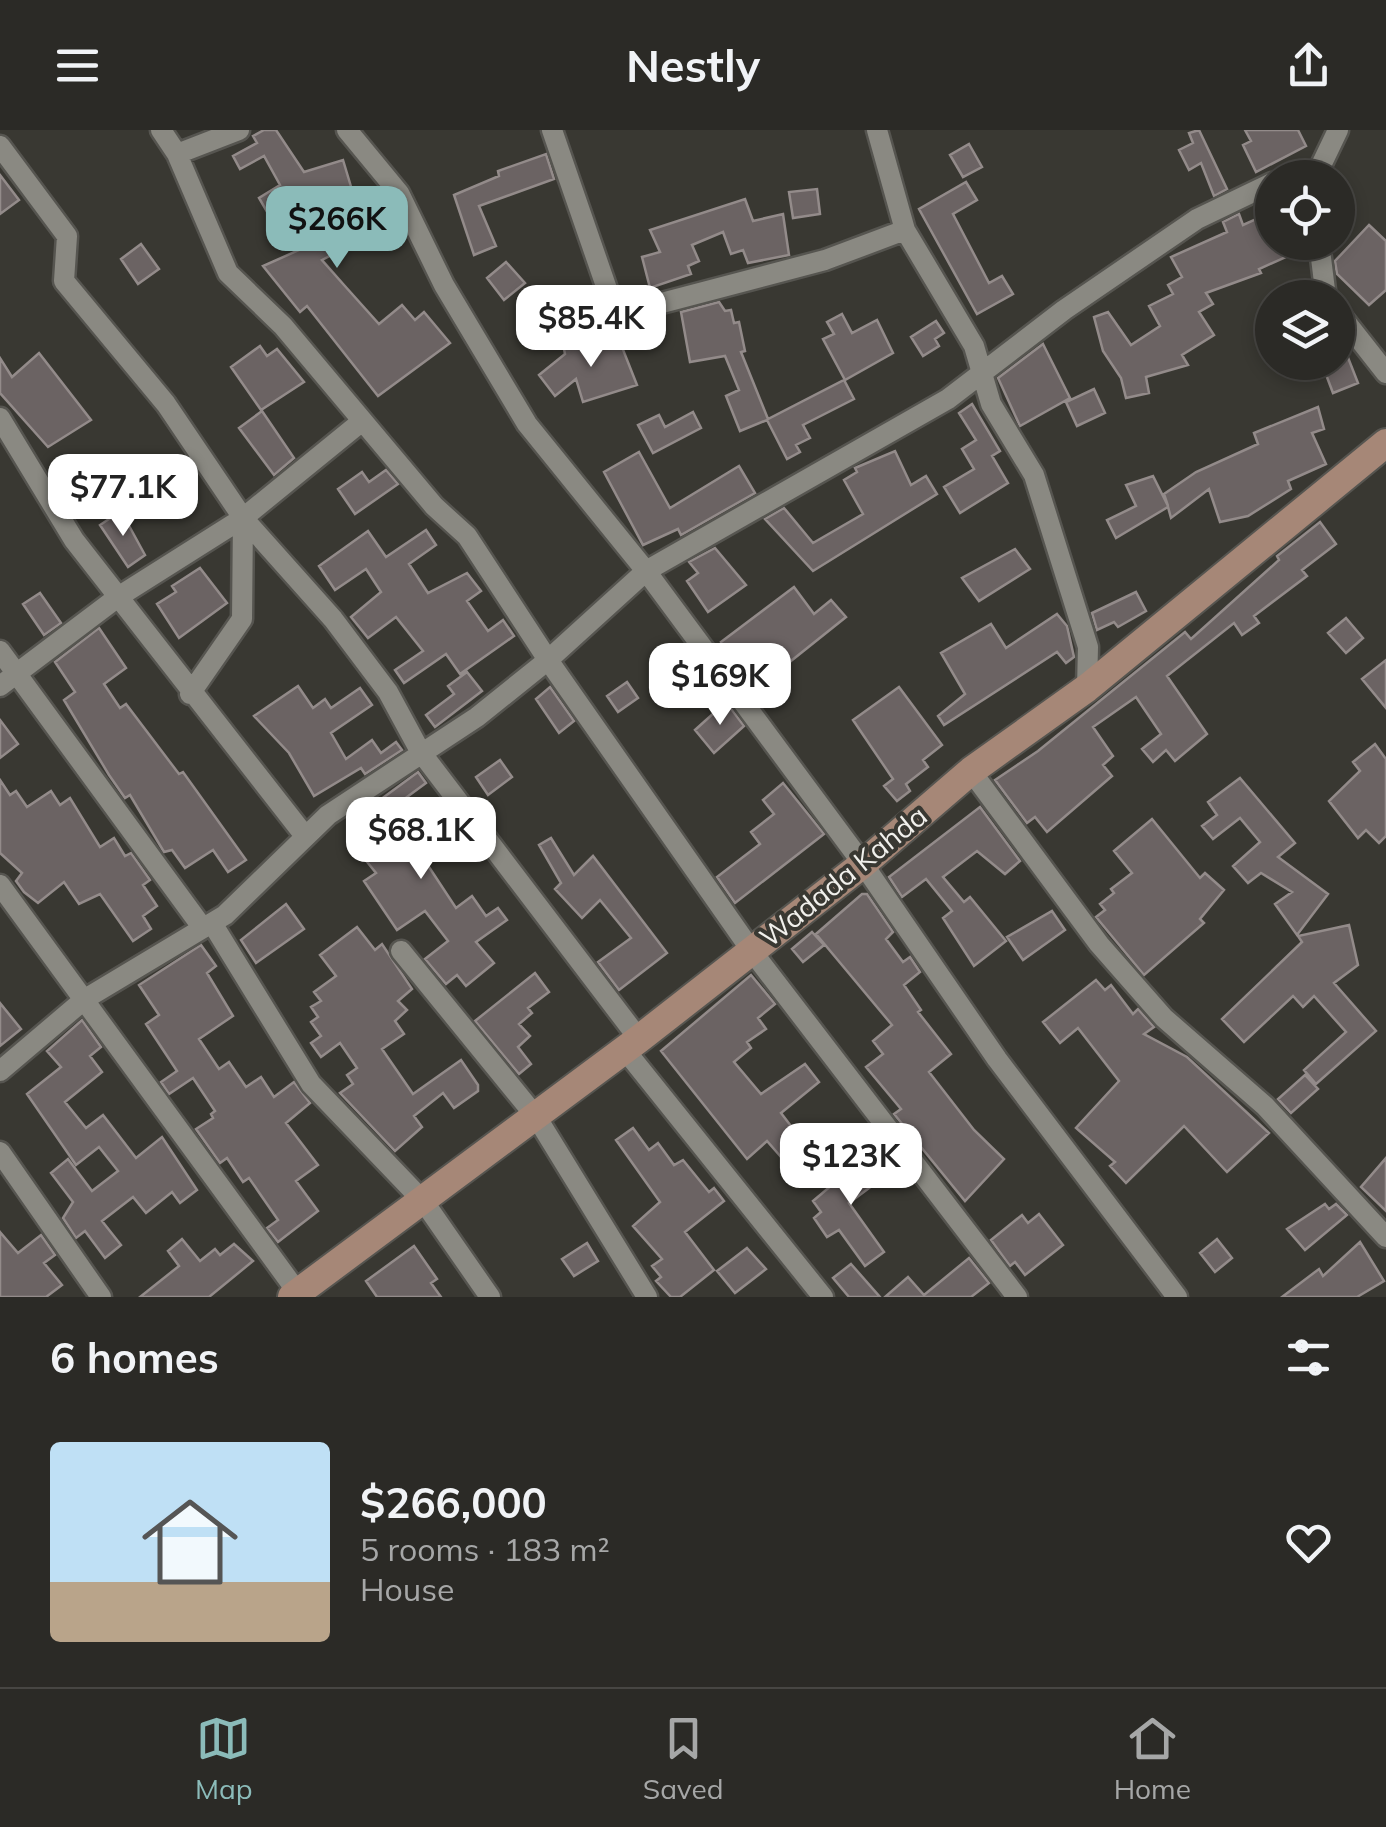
<!DOCTYPE html>
<meta charset="utf-8">
<style>
:root{--surface:#2b2a26;--page:#33322e;--text:#f1f3f6;--muted:#a6a7a7;--line:#474643;--accent:#8bbbb9}
body{margin:0;font-family:Mulish,sans-serif;background:var(--page);color:var(--text);height:100vh;display:flex;flex-direction:column;font-size:38px;white-space:nowrap}
*{box-sizing:border-box;margin:0}
p{font-size:32px;color:var(--muted)}
.icon{flex:none;width:55px;height:55px;fill:none;stroke:currentColor;stroke-width:2;stroke-linecap:round;stroke-linejoin:round}
.map{position:relative;height:1167px;overflow:hidden}
.side{display:flex;flex-direction:column;background:var(--surface);flex:1}
.side>*{flex:none}
.controls{position:absolute;left:1255px;top:30px;display:grid;gap:20px}
.controls a{display:grid;place-items:center;width:100px;height:100px;border-radius:50%;background:var(--surface);box-shadow:0 5px 15px #0003,0 0 0 2px var(--line);font-size:50px}
.price{position:absolute;translate:-50% -85px;padding:0 22px;border-radius:20px;background:#fff;color:#222;font-size:32px;line-height:65px;filter:drop-shadow(0 2px 5px #0008)}
.price::after{content:'';position:absolute;left:50%;top:60px;width:30px;height:22px;margin-left:-15px;background:inherit;clip-path:polygon(0 0,100% 0,50% 100%)}
.price.selected{background:var(--accent);color:#111}
ul{padding:0;list-style:none}
li{display:flex;align-items:center;gap:30px;height:250px;padding:0 50px}
li+li{border-top:2px solid var(--line)}
li span{display:grid;place-items:center;flex:none;width:280px;height:200px;border-radius:10px;color:#555}
li>.icon{margin-inline-start:auto}
span .icon{width:120px;height:120px;fill:#fffc;stroke-width:1}
li b{font-size:42px}
h2{display:flex;justify-content:space-between;align-items:center;height:120px;padding:0 50px;font-size:42px}
header{display:flex;justify-content:space-between;align-items:center;height:130px;padding:0 50px;background:var(--surface);font-size:45px;font-weight:700}
.tabs{display:flex;justify-content:space-around;align-items:center;height:140px;border-top:2px solid var(--line);background:var(--surface);font-size:28px;color:var(--muted)}
.tabs a{display:grid;justify-items:center;gap:5px}
.tabs .selected{color:var(--accent)}
.map>svg:first-child{display:block}
.building{fill:#6b6363;stroke:#938b8a;stroke-width:2.5}
.lines{fill:none;stroke-linecap:round;stroke-linejoin:round}
.minor-casing{stroke:#565550;stroke-width:25}
.secondary-casing{stroke:#565550;stroke-width:32}
.minor{stroke:#8a8982;stroke-width:20}
.secondary{stroke:#a68777;stroke-width:28}
.labels{text-anchor:middle;dominant-baseline:central;stroke-width:8;stroke-linejoin:round;paint-order:stroke}
.street-label{font-size:28px;fill:#f1f0ec;stroke:#393832}
</style>
<header><svg class="icon" aria-label="menu" viewBox="0 0 24 24"><path d="M4 6h16M4 12h16M4 18h16"/></svg>Nestly<svg class="icon" aria-label="share" viewBox="0 0 24 24"><path d="M12 15V3M7 8l5-5 5 5M5 13v7h14v-7"/></svg></header>
<div class="map">
<svg width="1386" height="1167" viewBox="0 0 1386 1167">
<rect width="100%" height="100%" fill="#393832"/>
<path class="building" d="M264 0H276L304 42 343 30 355 70 350 72 356 96 334 102 343 119 322 130 344 155 379 194 402 175 415 190 424 182 450 213 378 266 307 176 300 182 263 136 317 112 324 104 315 68 273 92 259 68 280 55 264 26 240 39 233 26 257 13 253 6Z
M1199 0 1227 59 1214 66 1201 33 1189 40 1179 20 1193 13 1189 3Z
M1245 0H1298L1306 16 1256 42 1243 15 1251 11Z
M969 14 982 37 963 47 950 25Z
M546 24 554 49 479 76 496 116 474 125 454 65 499 46 498 41Z
M0 45 19 70 0 84Z
M966 52 977 70 953 84 989 153 1002 146 1013 164 977 184 919 79Z
M817 59 820 84 793 88 789 62Z
M745 69 753 91 783 84 789 125 748 133 743 120 731 124 723 102 692 115 699 131 688 136 691 144 650 158 642 127 660 122 650 100Z
M1272 82V112H1305L1306 118 1259 139 1261 143 1206 163 1213 174 1199 182 1214 205 1182 225 1188 235 1146 247 1149 263 1126 268 1121 248 1103 221 1094 187 1108 182 1131 215 1160 196 1149 176 1173 164 1168 155 1182 147 1171 127 1227 102 1223 92 1239 84 1243 95Z
M1369 95 1386 111V160L1369 175 1337 144 1335 131Z
M141 114 159 139 138 154 121 129Z
M506 132 525 153 504 170 487 148Z
M719 172 725 181 731 180 734 193 739 192 745 221 741 222 768 289 844 250 854 269 803 295 810 308 796 315 800 322 787 329 767 290 740 301 726 266 739 260 725 226 690 232 681 182Z
M842 184 852 203 877 190 893 223 845 250 823 209 834 204 827 192Z
M936 191 944 203 935 209 939 216 923 226 911 207Z
M610 208 612 215 620 212 637 255 583 272 576 249 555 266 539 245 565 224 564 219Z
M1043 214 1070 268 1020 296 998 248Z
M260 216 267 226 277 219 304 252 261 280 231 237Z
M39 223 91 290 48 317 0 263V228L12 247Z
M1347 225 1358 253 1333 263 1322 234Z
M1094 259 1105 283 1077 296 1066 272Z
M972 274 1000 321 992 326 1008 353 960 383 944 357 974 339 962 319 976 310 959 283Z
M1318 277 1324 299 1312 303 1326 334 1288 351 1291 359 1248 386 1220 392 1209 359 1171 388 1168 377 1116 408 1107 390 1136 376 1126 355 1153 346 1168 376 1164 364 1196 342 1258 314 1254 303Z
M262 281 294 328 274 345 239 298Z
M693 282 701 298 653 323 638 295 659 285 665 297Z
M895 321 911 355 926 346 937 364 813 441 765 389 784 378 813 413 863 384 844 350 857 342 855 338Z
M639 322 670 378 739 336 755 363 681 405 678 399 643 415 604 342Z
M386 340 398 354 355 384 338 359 362 342 369 352Z
M162 350 177 372 161 383 146 361Z
M121 381 145 425 128 437 100 395Z
M1320 392 1336 414 1302 440 1307 446 1254 486 1259 493 1242 505 1234 493 1167 546 1207 604 1175 631 1166 620 1153 632 1142 619 1161 604 1136 567 1093 597 1113 626 1103 635 1112 646 1047 702 1035 687 1027 693 995 650 1038 621 1185 502 1191 509 1279 430 1277 426Z
M426 400 436 415 409 434 428 463 467 443 481 461 467 471 488 501 503 490 514 506 460 544 446 524 404 553 395 540 423 521 396 487 368 508 351 487 381 462 366 439 335 460 319 436 368 401 386 427Z
M715 418 746 455 708 482 687 451 698 443 689 432Z
M1015 419 1030 439 979 471 962 448Z
M200 438 227 473 179 508 157 474 176 462 172 456Z
M794 457 814 484 831 470 846 487 756 559 721 512Z
M1136 462 1146 481 1118 497 1114 492 1097 500 1092 483Z
M40 463 61 493 44 505 23 474Z
M1057 484 1067 496 1074 527 1066 533 1057 522 944 595 938 586 965 564 941 523 991 494 1006 518Z
M1346 488 1363 508 1346 523 1328 503Z
M99 498 126 538 104 554 120 578 126 574 179 644 183 642 246 730 228 742 213 720 185 738 172 720 164 722 130 665 125 668 109 645 64 570 75 562 55 532Z
M1386 530V578L1362 549Z
M467 542 482 561 435 597 426 585 454 564 448 556Z
M627 552 638 568 618 582 607 566Z
M298 556 313 578 325 569 331 578 360 558 372 575 331 603 346 629 372 610 381 623 396 612 402 620 365 644 361 638 314 666 289 623 254 586Z
M550 557 574 591 559 603 536 569Z
M899 557 942 615 923 630 928 637 906 654 910 661 897 671 884 656 893 649 853 590Z
M726 572 744 596 714 623 695 600Z
M0 590 18 614 0 628Z
M1375 614 1386 629V706L1379 713 1366 700 1358 708 1329 671 1360 641 1353 632Z
M500 630 512 647 488 665 476 647Z
M418 642 426 653 407 667 450 716 427 734 456 778 472 766 486 786 498 778 507 790 476 812 494 833 466 856 457 845 446 854 425 829 448 811 425 781 397 800 364 751 376 743 351 712 359 705 350 692Z
M1240 648 1295 713 1278 727 1328 764 1297 805 1275 774 1292 762 1261 743 1248 753 1233 736 1260 712 1240 688 1213 709 1202 696 1217 685 1208 672Z
M0 650 10 665 16 661 27 677 51 661 60 675 70 668 100 717 114 708 125 726 131 723 150 750 143 755 157 776 143 786 151 799 133 811 100 764 79 774 64 752 38 773 24 762 16 751 22 743 0 723Z
M783 653 824 704 735 773 717 747 760 714 751 702 774 684 763 670Z
M980 677 1020 731 1005 744 977 721 943 747 964 772 970 767 1006 811 974 836 943 788 952 781 926 749 902 767 889 747Z
M1152 689 1200 748 1205 743 1224 760 1200 789 1204 793 1144 845 1096 787 1105 780 1100 774 1114 763 1111 759 1132 743 1114 721Z
M551 708 574 745 593 726 667 823 619 860 598 832 631 808 600 770 582 788 555 759 561 753 539 715Z
M862 764H867L893 802 886 809 903 832 910 827 920 842 904 855 921 880 918 882 951 924 929 942 974 1000 1004 1029 965 1071 894 984 901 979 866 937 883 924 873 911 892 895 816 804Z
M286 774 304 799 256 833 241 810Z
M1052 781 1065 800 1023 830 1007 807Z
M1349 795 1358 835 1334 853 1376 901 1316 954 1304 940 1346 902 1314 866 1303 877 1293 866 1244 912 1222 889 1302 812 1298 806Z
M357 797 375 820 382 814 412 859 398 871 407 880 395 891 404 904 382 919 413 964 461 930 478 955V961L454 978 443 963 414 986 422 997 395 1021 340 963 353 954 347 945 357 938 340 913 321 927 311 913 321 906 311 892 318 887 311 877 321 871 314 862 336 846 320 825Z
M812 802 824 815 803 832 792 819Z
M201 815 216 836 207 843 233 886 199 909 219 939 229 932 246 957 261 947 274 967 294 952 310 973 286 993 318 1035 296 1051 318 1081 278 1112 267 1098 278 1090 249 1048 243 1052 227 1028 220 1033 196 999 213 988 211 984 215 981 193 948 169 964 161 952 177 941 146 894 159 885 139 855Z
M535 843 549 862 528 878 532 883 519 894 530 906 518 917 531 934 519 944 475 891Z
M751 845 775 874 758 888 766 899 747 912 751 918 734 932 761 964 805 934 819 952 781 983 814 1026 795 1043 767 1011 747 1029 661 921Z
M1096 850 1105 860 1111 855 1133 884 1138 879 1154 897 1144 904 1187 927 1269 1003 1227 1042 1184 996 1126 1053 1110 1036 1115 1032 1076 998 1119 951 1078 898 1060 913 1043 892Z
M0 873 21 899 0 916Z
M82 890 101 917 90 926 102 942 65 972 86 998 103 985 136 1028 162 1007 197 1060 180 1073 172 1062 146 1083 133 1067 102 1091 121 1115 105 1128 85 1101 76 1108 63 1088 73 1072 51 1043 68 1029 92 1061 118 1041 99 1017 76 1035 27 964 61 937 47 921Z
M1305 945 1318 959 1291 983 1278 969Z
M633 998 649 1020 658 1013 674 1035 683 1030 709 1062 714 1058 724 1071 685 1102 714 1140 680 1167H671L656 1151 661 1147 652 1136 662 1129 633 1096 660 1072 616 1010Z
M864 1028 871 1037 883 1028 892 1041 849 1073 884 1122 865 1136 839 1100 827 1107 814 1088 821 1082 813 1071Z
M1386 1028V1081L1361 1057Z
M1325 1074 1329 1079 1336 1074 1347 1085 1305 1120 1287 1099Z
M1039 1084 1063 1115 1025 1145 1015 1132 1010 1136 991 1110 1022 1085 1028 1093Z
M0 1102 18 1123 41 1105 55 1125 44 1133 62 1155 46 1167H0Z
M182 1109 200 1131 215 1119 220 1125 234 1114 253 1131 209 1167H140L179 1136 168 1121Z
M1217 1109 1232 1128 1215 1142 1200 1123Z
M1360 1112 1384 1151 1357 1167H1282L1319 1139 1323 1146Z
M587 1113 598 1131 574 1146 562 1129Z
M414 1116 437 1149 431 1153 441 1167H377L366 1151Z
M747 1118 766 1139 735 1163 717 1141Z
M969 1128 989 1153 971 1167H885L908 1147 924 1165Z
M851 1134 880 1167H849L833 1148Z"/>
<g class="lines">
<defs>
<path id="minor" d="M161 0 177 24 228 143 283 196 434 376 467 406 548 530 646 441 948 269 1064 180 1197 89 1272 53
M347 0 399 63 444 155 527 294 646 441 863 734 997 929 1177 1167
M552 0 616 185 825 130 905 100
M877 0 905 100 974 216 991 274 1034 345 1088 517 1087 558
M0 16 67 106 64 151 166 274 243 388 333 489 388 562 420 621 639 909
M177 24 239 0
M1315 48 1338 0
M1319 112 1326 168
M1338 182 1386 243
M0 288 74 410 305 706
M0 521 202 797
M0 556 118 467 243 388
M190 564 242 489 243 388 361 292
M971 641 1099 814 1164 888 1265 976 1386 1107
M0 755 301 1167
M212 793 311 954 424 1072 490 1167
M401 821 537 988 647 1167
M625 920 823 1167
M0 941 85 869 225 785 328 685 477 587 548 530 751 820 1017 1167
M0 1022 101 1167"/>
<path id="secondary" d="M292 1167 639 909 863 734 971 641 1087 558 1386 313"/>
</defs>
<use href="#minor" class="minor-casing"/>
<use href="#secondary" class="secondary-casing"/>
<use href="#minor" class="minor"/>
<use href="#secondary" class="secondary"/>
</g>
<g class="labels">
<g class="street-label">
<text transform="translate(843 746) rotate(-39)">Wadada Kahda</text>
</g>
</g>
</svg>
<div class="controls">
<a><svg class="icon" aria-label="locate" viewBox="0 0 24 24"><circle cx="12" cy="12" r="6"/><path d="M12 2v4M12 18v4M2 12h4M18 12h4"/></svg></a>
<a><svg class="icon" aria-label="layers" viewBox="0 0 24 24"><path d="M12 4l9 5-9 5-9-5zM3 14l9 5 9-5"/></svg></a>
</div>
<b class="price selected" style="left:337px;top:141px">$266K</b>
<b class="price" style="left:591px;top:240px">$85.4K</b>
<b class="price" style="left:123px;top:409px">$77.1K</b>
<b class="price" style="left:720px;top:598px">$169K</b>
<b class="price" style="left:421px;top:752px">$68.1K</b>
<b class="price" style="left:851px;top:1078px">$123K</b>
</div>
<section class="side">
<h2>6 homes<svg class="icon" aria-label="filters" viewBox="0 0 24 24"><path d="M4 7h16M4 17h16"/><circle cx="9" cy="7" r="2"/><circle cx="15" cy="17" r="2"/></svg></h2>
<ul>
<li><span style="background:linear-gradient(#bfe0f5 70%,#b9a48a 0)"><svg class="icon" aria-label="home" viewBox="0 0 24 24"><path d="M3 11l9-7 9 7M6 9v11h12V9"/></svg></span><div><b>$266,000</b><p>5 rooms · 183 m²</p><p>House</p></div><svg class="icon" aria-label="heart" viewBox="0 0 24 24"><path d="M12 20l-8-8c-3-5 5-10 8-4 3-6 11-1 8 4z"/></svg></li>
</ul>
</section>
<nav class="tabs">
<a class="selected"><svg class="icon" aria-label="map" viewBox="0 0 24 24"><path d="M3 6l6-2 6 2 6-2v14l-6 2-6-2-6 2zM9 4v14M15 6v14"/></svg>Map</a>
<a><svg class="icon" aria-label="saved" viewBox="0 0 24 24"><path d="M7 4h10v16l-5-4-5 4z"/></svg>Saved</a>
<a><svg class="icon" aria-label="home" viewBox="0 0 24 24"><path d="M3 11l9-7 9 7M6 9v11h12V9"/></svg>Home</a>
</nav>
